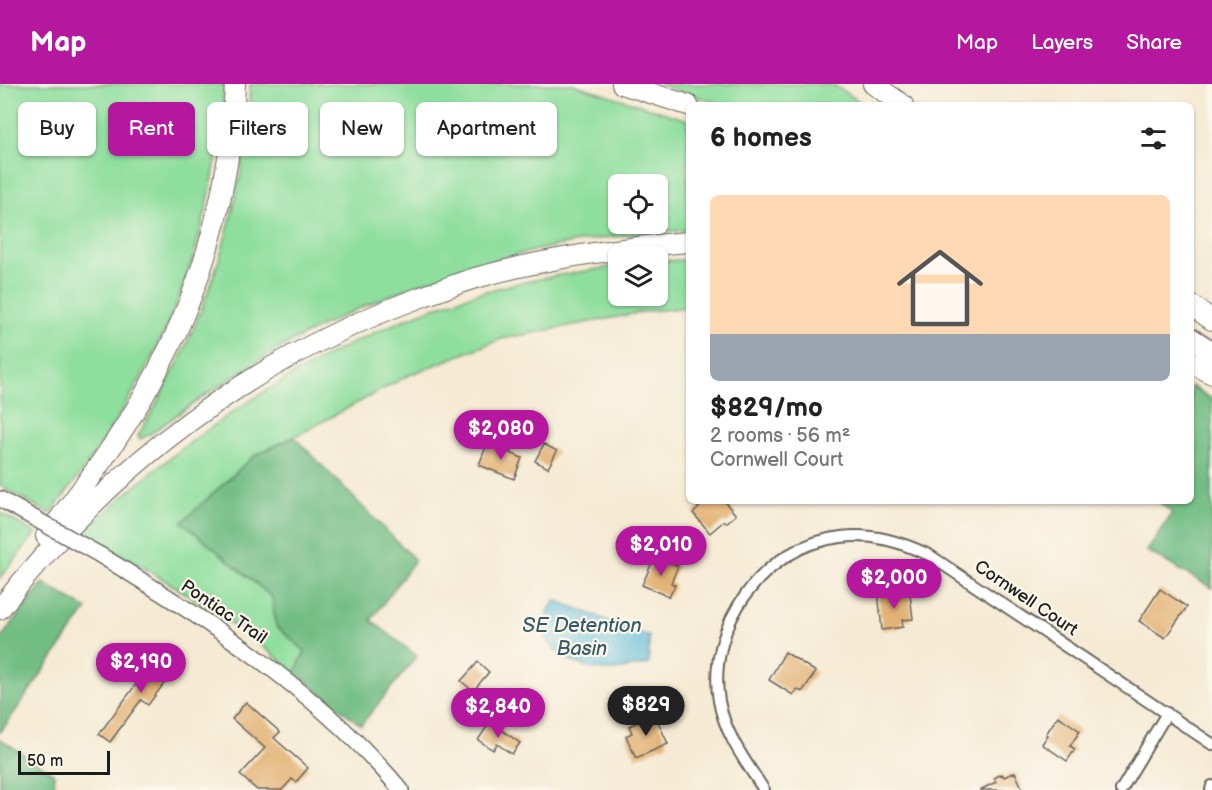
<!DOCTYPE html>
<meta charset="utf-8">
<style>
:root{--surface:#fff;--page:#f2f2f2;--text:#222;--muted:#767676;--line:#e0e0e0;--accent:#b5179e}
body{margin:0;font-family:"Balsamiq Sans",sans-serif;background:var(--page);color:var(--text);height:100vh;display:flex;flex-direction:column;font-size:22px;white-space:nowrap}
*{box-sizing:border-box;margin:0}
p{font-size:20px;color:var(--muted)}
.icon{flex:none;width:33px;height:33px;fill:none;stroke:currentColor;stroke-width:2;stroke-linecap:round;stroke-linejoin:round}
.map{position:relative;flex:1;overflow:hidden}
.drawer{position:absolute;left:686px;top:18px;width:508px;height:402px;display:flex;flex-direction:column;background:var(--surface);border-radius:9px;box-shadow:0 2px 4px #0004}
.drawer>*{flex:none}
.banner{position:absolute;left:18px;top:18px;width:570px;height:54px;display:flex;gap:12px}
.fabs{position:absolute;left:608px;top:90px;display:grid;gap:12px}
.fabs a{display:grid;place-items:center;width:60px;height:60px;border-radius:9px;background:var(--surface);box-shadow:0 2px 4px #0004;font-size:30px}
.scale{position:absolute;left:18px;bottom:15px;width:92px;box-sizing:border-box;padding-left:6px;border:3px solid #1c1c1c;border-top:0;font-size:16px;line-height:21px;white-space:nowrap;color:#1c1c1c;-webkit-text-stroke:4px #fbf7ec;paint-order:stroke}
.price{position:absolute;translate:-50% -51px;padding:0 14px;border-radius:21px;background:var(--accent);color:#fff;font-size:20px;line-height:39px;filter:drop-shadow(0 2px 3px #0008)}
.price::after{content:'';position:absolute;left:50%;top:36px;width:18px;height:14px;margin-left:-9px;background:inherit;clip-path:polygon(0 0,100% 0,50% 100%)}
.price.active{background:#222;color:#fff}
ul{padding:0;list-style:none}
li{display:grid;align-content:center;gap:12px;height:318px;padding:0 24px}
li+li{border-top:2px solid var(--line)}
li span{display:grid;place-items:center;height:186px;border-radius:9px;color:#555}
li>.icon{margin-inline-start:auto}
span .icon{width:108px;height:108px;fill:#fffc;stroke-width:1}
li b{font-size:26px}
h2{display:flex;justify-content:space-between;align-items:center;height:72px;padding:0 24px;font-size:26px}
.pill{padding:0 21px;border-radius:9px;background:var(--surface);box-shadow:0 2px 4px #0004;font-size:21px;line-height:54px}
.pill.active{background:var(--accent);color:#fff}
header{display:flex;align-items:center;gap:36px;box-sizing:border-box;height:84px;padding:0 30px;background:var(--accent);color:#fff}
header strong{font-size:28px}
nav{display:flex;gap:33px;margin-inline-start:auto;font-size:21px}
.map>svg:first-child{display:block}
.green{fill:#8ede9d;stroke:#557d5c;stroke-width:1.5;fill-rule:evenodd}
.forest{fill:#72bd84;stroke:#476c50;stroke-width:1.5}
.water{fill:#56b7d5;stroke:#396a78;stroke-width:1.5}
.building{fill:#e3b275}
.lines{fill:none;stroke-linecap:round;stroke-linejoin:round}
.minor-casing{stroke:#68645c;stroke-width:14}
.secondary-casing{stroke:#68645c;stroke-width:18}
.motorway-casing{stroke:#68645c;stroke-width:22}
.minor{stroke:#fff;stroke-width:10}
.secondary{stroke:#fff;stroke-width:15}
.motorway{stroke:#fff;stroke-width:20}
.secondary-bridge-casing{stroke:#68645c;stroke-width:18;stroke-linecap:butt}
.secondary-bridge{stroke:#fff;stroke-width:15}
.labels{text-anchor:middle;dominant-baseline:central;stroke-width:4.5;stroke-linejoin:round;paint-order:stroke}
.street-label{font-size:18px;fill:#1c1c1c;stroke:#fbf7ec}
.water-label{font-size:20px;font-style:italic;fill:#335a66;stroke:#fbf7ec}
</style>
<header>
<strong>Map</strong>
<nav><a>Map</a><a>Layers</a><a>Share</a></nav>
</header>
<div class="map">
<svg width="1212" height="706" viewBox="0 0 1212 706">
<rect width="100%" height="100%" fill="#fbf7ec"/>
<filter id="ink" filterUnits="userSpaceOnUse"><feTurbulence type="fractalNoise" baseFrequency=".0167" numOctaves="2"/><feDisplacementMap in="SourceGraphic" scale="12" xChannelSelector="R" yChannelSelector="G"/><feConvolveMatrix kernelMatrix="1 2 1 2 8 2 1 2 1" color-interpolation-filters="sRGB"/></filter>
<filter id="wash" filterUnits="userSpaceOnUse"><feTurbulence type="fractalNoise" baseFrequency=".008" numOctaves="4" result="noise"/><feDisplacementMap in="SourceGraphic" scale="24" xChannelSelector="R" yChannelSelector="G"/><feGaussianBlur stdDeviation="1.35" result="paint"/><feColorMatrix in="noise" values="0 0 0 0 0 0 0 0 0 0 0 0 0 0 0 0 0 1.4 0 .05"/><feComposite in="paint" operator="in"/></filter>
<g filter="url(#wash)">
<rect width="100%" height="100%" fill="#f5ead3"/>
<path class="green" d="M0 0H224C215 169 153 299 50 430L0 402Z
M250 0H573L688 36V146C558 152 428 187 312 247 255 276 202 313 150 350L140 355 138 352C202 247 246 124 250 0ZM618 100H657V140H618Z
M658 0H832L865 21H723Z
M688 176V223L643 228 501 255 409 291 294 353 254 372 183 438 272 513 276 542 305 567 295 589C231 533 157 491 83 449 192 346 319 262 462 214 512 198 566 190 618 182V212H657V177Z
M0 429 36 449 0 494Z"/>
<path class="forest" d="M1191 302 1212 315V504L1147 467 1172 429 1158 417H1191Z
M294 353 415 476 371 536 417 572 361 641 295 589 305 567 276 542 272 513 182 438 254 372Z
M43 499 87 525 0 649V555Z
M0 655 54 690 55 706H0Z"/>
<path class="water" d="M555 516 649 552V580C635 582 616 588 602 586 565 581 525 556 555 516Z"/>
<g id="blocks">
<path class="building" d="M487 360 511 366 510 369 522 374 514 395 479 381Z
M544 360 557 367 548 384 535 377Z
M692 417H724L736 431 726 439 724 437 710 449 693 429 699 424Z
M655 472 678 482 671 499 675 501 669 513 642 501Z
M1160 505 1187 523 1165 554 1139 537Z
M891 506 892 512 910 510 913 535 902 536 903 543 882 546 878 507Z
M160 568 178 581 148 621 141 616 110 658 99 650Z
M785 568 816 588 802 608 797 605 793 611 769 596Z
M478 578 489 588 473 607 461 597Z
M246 618 280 648 274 654 308 684 296 698 292 695 282 706H257L240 691 265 664 232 635Z
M655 631 668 660 636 674 626 652 632 649 629 642Z
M1058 632 1080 647 1070 662 1075 665 1067 677 1042 660 1048 651 1046 650Z
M490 638 520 659 512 670 497 660 493 666 478 656Z
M1015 688 1023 706H980L996 698 994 694 1002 690 1004 693Z"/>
</g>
</g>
<g filter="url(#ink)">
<use href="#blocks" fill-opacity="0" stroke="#68645c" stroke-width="1.5"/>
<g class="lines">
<defs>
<path id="minor" d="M764 706C746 678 725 651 719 617 706 542 764 461 841 453 873 449 901 458 929 471L1212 660
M1121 706 1167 629
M1211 706 1212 702"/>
<path id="secondary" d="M0 415 16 424
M100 471C209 537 318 607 401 706"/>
<path id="motorway" d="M622 0 688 21
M873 0 903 21
M1191 221 1212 236
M1191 254 1212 268
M1191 278 1212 290
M46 452C84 403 122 352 152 297 202 206 231 104 235 0
M0 525C111 381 253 274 424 212 442 206 460 198 479 193 548 174 617 164 688 158"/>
</defs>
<use href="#minor" class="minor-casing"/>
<use href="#secondary" class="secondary-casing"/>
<use href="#motorway" class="motorway-casing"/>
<use href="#minor" class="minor"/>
<use href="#secondary" class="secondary"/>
<use href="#motorway" class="motorway"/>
<defs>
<path id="secondary-bridge" d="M16 424 100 471"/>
</defs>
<use href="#secondary-bridge" class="secondary-bridge-casing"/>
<use href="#secondary-bridge" class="secondary-bridge"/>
</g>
</g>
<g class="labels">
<g class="street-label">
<text transform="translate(1026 514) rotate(34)">Cornwell Court</text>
<text transform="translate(224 528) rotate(34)">Pontiac Trail</text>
</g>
<g class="water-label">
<text x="582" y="542">SE Detention<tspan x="582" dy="23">Basin</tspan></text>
</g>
</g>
</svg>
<div class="fabs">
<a><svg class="icon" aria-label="locate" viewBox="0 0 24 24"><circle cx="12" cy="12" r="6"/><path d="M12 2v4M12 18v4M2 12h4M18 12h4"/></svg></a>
<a><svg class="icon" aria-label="layers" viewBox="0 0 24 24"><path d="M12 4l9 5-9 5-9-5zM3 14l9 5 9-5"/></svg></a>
</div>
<div class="scale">50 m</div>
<b class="price" style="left:501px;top:377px">$2,080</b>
<b class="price" style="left:661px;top:493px">$2,010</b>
<b class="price" style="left:894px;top:526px">$2,000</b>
<b class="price" style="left:141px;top:610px">$2,190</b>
<b class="price active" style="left:646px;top:653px">$829</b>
<b class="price" style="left:498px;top:655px">$2,840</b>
<div class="banner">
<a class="pill">Buy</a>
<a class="pill active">Rent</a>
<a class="pill">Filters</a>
<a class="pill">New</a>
<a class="pill">Apartment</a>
</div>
<section class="drawer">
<h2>6 homes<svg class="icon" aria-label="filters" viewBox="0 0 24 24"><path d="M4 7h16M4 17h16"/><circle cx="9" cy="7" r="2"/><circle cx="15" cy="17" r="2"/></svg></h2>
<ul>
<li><span style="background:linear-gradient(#ffd9b3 75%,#9aa5b1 0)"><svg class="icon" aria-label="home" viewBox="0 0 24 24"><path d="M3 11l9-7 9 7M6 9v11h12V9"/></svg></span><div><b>$829/mo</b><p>2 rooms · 56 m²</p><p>Cornwell Court</p></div></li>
</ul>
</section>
</div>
